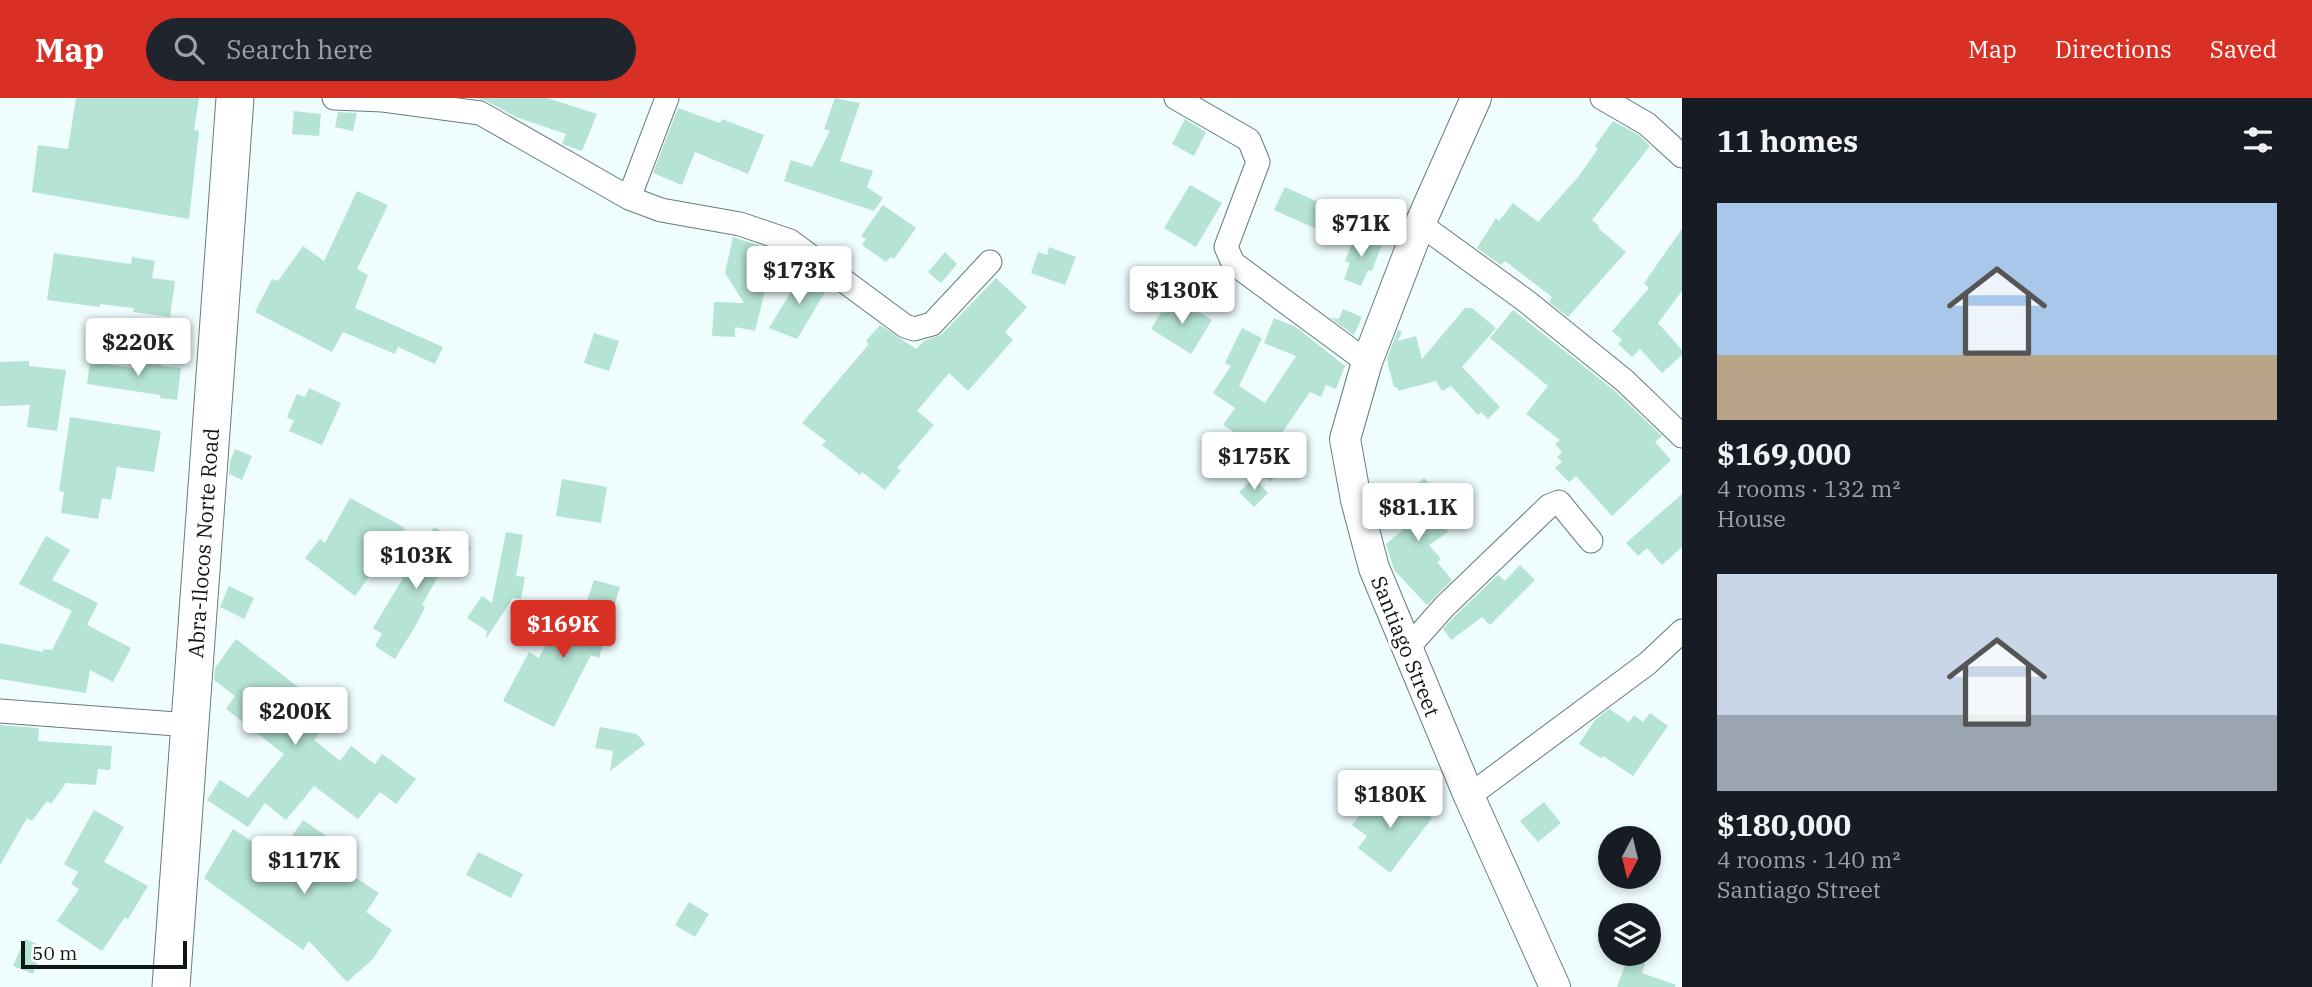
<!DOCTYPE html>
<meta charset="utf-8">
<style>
:root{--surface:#171b24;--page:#20242c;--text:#f1f3f6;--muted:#9ea1a6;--accent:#d93025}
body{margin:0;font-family:"IBM Plex Serif",serif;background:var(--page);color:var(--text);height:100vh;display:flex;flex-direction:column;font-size:26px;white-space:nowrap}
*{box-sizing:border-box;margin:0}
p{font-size:23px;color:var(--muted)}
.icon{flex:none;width:38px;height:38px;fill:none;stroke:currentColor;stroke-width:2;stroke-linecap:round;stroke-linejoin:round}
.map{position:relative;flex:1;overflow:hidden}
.panel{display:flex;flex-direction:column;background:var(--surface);width:630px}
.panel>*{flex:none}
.needle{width:46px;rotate:187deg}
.buttons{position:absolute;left:1598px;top:728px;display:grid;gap:14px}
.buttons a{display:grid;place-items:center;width:63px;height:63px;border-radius:50%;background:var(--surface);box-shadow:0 4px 10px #0003;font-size:35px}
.scale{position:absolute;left:21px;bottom:18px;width:166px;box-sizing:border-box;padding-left:7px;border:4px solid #0e1718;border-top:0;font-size:19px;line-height:24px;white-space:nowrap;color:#0e1718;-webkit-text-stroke:5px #fff;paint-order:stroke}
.price{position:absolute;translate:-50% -60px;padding:0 16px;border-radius:7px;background:#fff;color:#222;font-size:23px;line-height:46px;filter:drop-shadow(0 2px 4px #0008)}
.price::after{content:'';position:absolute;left:50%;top:42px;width:21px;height:16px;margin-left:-10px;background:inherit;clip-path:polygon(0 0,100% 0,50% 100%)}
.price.active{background:var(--accent);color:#fff}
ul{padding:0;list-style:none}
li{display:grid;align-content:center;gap:14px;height:371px;padding:0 35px}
li span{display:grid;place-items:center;height:217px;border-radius:0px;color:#555}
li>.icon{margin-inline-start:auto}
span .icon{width:126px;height:126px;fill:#fffc;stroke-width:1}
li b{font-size:30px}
h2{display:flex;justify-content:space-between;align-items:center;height:84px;padding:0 35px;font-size:30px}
header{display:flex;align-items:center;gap:42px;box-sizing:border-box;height:98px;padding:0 35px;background:var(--accent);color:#fff}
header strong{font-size:33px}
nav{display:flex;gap:38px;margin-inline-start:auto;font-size:24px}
.search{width:490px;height:63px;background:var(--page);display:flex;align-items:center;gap:18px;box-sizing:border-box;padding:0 24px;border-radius:38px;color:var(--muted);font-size:26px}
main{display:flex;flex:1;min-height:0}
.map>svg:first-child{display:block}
.building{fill:#b5e3d4}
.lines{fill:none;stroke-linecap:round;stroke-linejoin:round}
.minor-casing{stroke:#667b7e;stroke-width:25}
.tertiary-casing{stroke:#667b7e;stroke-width:32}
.primary-casing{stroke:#667b7e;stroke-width:39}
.minor{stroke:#fff;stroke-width:23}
.tertiary{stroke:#fff;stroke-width:30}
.primary{stroke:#fff;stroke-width:37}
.labels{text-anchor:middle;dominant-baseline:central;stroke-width:6;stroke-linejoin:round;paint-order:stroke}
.street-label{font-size:21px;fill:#0e1718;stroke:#fff}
</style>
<header>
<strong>Map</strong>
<div class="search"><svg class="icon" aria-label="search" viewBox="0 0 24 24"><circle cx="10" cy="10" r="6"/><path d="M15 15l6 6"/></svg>Search here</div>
<nav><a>Map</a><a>Directions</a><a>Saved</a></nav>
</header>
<main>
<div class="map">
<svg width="1682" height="889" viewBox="0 0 1682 889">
<rect width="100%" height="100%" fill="#effdff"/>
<path class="building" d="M76 0H199L194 32 199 33 189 121 32 94 38 47 68 51Z
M474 0H547L597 16 582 53 562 46 566 36 516 19 487 3Z
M835 0 860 5 840 63 873 73 867 89 883 100 874 113 784 83 791 62 812 69 830 33 824 31Z
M678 10 720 25 722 21 764 37 748 76 695 54 682 87 653 75Z
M294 13 321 16 319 38 292 36Z
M338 14 357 15 353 33 335 29Z
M1185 21 1206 34 1194 58 1172 46Z
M1613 23 1639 37 1650 48 1592 122 1599 128 1598 130 1626 154 1568 219 1549 204 1552 199 1505 163 1501 167 1477 150 1496 120 1499 123 1513 105 1538 124 1578 79 1598 51 1595 48Z
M1190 87 1222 105 1196 149 1164 130Z
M1285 89 1349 118 1339 141 1274 112Z
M357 93 388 107 357 171 368 177 355 210 443 249 435 266 398 249 395 256 343 234 332 254 255 214 272 181 278 183 303 148 324 163Z
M883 107 916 130 894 161 891 159 886 164 862 147 866 141 861 138Z
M1682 131V193L1658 225 1682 252V257L1662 275 1640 251 1632 259 1618 246 1622 242 1612 233 1649 190 1644 185Z
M1356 136 1382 146 1372 173 1368 172 1361 188 1344 181 1350 165 1345 163Z
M733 139 775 153 755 233 735 229V239L712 238 714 204 744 205 725 175Z
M1049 149 1076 159 1065 187 1031 175 1038 154 1047 157Z
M945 154 957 166 941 185 928 174Z
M54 155 131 166 132 159 155 163 152 180 175 183 170 219 133 214 134 210 100 206V209L47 202Z
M805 171 828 189 797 241 769 230Z
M996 180 1027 209 1005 234 1013 242 968 293 949 275 917 313 934 327 897 370 901 372 885 392 862 374 860 377 822 347 826 343 802 325 869 246 866 243 880 227 916 251 924 243 942 236Z
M1179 202 1212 222 1191 256 1151 231 1167 205 1174 210Z
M1465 210H1472L1496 230 1462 269 1500 309 1488 321 1481 314 1478 317 1451 288 1442 293 1436 283 1398 293 1397 289H1394L1389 271 1387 260 1398 232 1402 234 1398 243 1416 238 1422 261Z
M1343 211 1362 219 1354 237 1330 220 1339 221Z
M1513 212 1616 294 1662 338 1655 344 1671 362 1612 418 1576 378 1569 384 1555 370 1562 364 1557 359 1562 354 1555 346 1560 342 1526 316 1548 288 1490 240Z
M1274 220 1296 229 1345 268 1336 291 1326 287 1321 299 1310 294 1279 339 1297 357 1270 384 1243 357 1253 347 1223 327 1235 310 1213 295 1231 268 1225 265 1242 230 1262 240 1239 288 1265 305 1296 258 1264 245Z
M594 235 619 243 609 273 584 265Z
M141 261 162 264 161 268 181 270 177 302 160 300V297L87 286 90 264 140 271Z
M29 263V268L66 272 57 333 27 329 30 307 0 308V264Z
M309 290 341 305 322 347 289 333 294 323 287 319 297 296 305 299Z
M70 319 161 333 154 374 117 369 111 402 102 400 98 421 61 415 64 394 59 393Z
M235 351 252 358 242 382 229 376 230 363Z
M1254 380 1268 395 1254 409 1239 394Z
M1424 380 1439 396 1430 404 1448 434 1429 447 1441 461 1437 464 1452 482 1427 507 1394 472 1386 446 1403 432 1388 416 1393 412 1391 410Z
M562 381 607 389 601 425 556 418Z
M1682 396V449L1662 467 1647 450 1638 458 1626 445Z
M350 400 405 430 355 498 305 460 320 441 325 445Z
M434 429 471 450 462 466 449 459 422 507 425 509 416 527 395 561 375 548 382 536 373 530Z
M506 434 523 437 516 478 525 479 521 501 513 500 486 541 487 533 467 520 482 498 492 505Z
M46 438 70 452 52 482 98 505 87 527 131 550 113 584 90 572 86 595 0 581V545L43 554V551L52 552 72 513 19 486Z
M1520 467 1535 482 1490 527 1482 519 1451 542 1443 531 1454 519 1498 477 1505 483Z
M594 482 620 489 599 560 591 557 554 629 503 603 529 554 539 560 555 530 575 540Z
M229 488 254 500 244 521 220 509Z
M236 541 315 602 307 613 325 626 314 642 340 663 351 648 375 666 382 656 416 681 396 706 380 694 358 721 314 688 286 722 265 705 248 729 207 702 220 682 248 700 284 656 226 611 235 598 214 582 215 570Z
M1609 611 1629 624 1634 617 1643 624 1650 615 1668 628 1633 678 1603 658 1601 660 1579 646 1595 622Z
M0 627 39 630 38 643 112 648 110 672 98 671 96 687 66 685 51 706 47 703 32 723 27 720 0 767Z
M600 629 637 636 645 646 610 673 613 653 595 650Z
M1380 692 1405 711 1412 703 1432 720 1390 775 1358 750 1367 738 1352 727Z
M1544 704 1561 725 1538 744 1520 723Z
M94 712 124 729 104 764 148 788 128 821 125 819 102 853 57 823 79 791 71 786 78 774 64 766Z
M303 722 351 755 343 767 355 775 353 778 379 795 366 814 392 832 373 861 347 884 309 843 303 852 204 780 233 731 277 760Z
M478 754 523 776 511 800 466 777Z
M689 804 709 816 695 839 675 827Z
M25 841 44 849 33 876 13 868Z
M1629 856H1648L1642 875 1676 887 1675 889H1617Z"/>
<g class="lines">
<defs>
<path id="minor" d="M334 0 383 2 480 15 629 100 661 112 740 126 790 143 905 228 914 231 932 226 990 164
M1176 0 1249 42 1258 64 1226 149 1233 165 1367 264
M1602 0 1647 26 1682 58
M629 100 667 0
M1420 126 1526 203 1625 283 1682 338
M1406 552 1444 509 1549 408 1559 404 1591 443
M0 613 190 627
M1469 698 1648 565 1682 533"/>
<path id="tertiary" d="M1476 0 1420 126 1367 264 1345 341 1356 402 1374 470 1469 698 1555 889"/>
<path id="primary" d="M171 889 235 0"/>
</defs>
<use href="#minor" class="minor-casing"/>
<use href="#tertiary" class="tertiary-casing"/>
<use href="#primary" class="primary-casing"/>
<use href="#minor" class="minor"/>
<use href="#tertiary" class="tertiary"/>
<use href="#primary" class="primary"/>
</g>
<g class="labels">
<g class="street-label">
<text transform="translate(203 445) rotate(-86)">Abra-Ilocos Norte Road</text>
<text transform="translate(1406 548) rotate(68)">Santiago Street</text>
</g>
</g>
</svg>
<div class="buttons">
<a><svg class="needle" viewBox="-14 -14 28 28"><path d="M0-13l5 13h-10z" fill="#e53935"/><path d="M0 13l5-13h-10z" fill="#9ea1a6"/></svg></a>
<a><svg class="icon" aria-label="layers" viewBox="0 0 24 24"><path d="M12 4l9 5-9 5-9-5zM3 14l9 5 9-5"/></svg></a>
</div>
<div class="scale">50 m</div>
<b class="price" style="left:1361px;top:161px">$71K</b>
<b class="price" style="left:799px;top:208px">$173K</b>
<b class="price" style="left:1182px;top:228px">$130K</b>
<b class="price" style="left:138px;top:280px">$220K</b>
<b class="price" style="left:1254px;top:394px">$175K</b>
<b class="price" style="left:1418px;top:445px">$81.1K</b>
<b class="price" style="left:416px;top:493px">$103K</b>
<b class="price active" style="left:563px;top:562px">$169K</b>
<b class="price" style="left:295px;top:649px">$200K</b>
<b class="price" style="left:1390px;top:732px">$180K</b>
<b class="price" style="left:304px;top:798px">$117K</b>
</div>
<section class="panel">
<h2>11 homes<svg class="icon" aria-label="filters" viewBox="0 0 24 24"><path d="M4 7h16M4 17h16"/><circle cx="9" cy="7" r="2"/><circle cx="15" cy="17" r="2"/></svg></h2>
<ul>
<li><span style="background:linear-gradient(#a9c7e8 70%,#b9a48a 0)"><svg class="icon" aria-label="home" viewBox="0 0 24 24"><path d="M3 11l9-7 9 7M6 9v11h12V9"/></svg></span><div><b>$169,000</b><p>4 rooms · 132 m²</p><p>House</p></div></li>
<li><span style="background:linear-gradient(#c9d6e8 65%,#9aa5b1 0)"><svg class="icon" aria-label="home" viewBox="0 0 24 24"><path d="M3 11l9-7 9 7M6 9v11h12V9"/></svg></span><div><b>$180,000</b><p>4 rooms · 140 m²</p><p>Santiago Street</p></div></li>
</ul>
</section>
</main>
